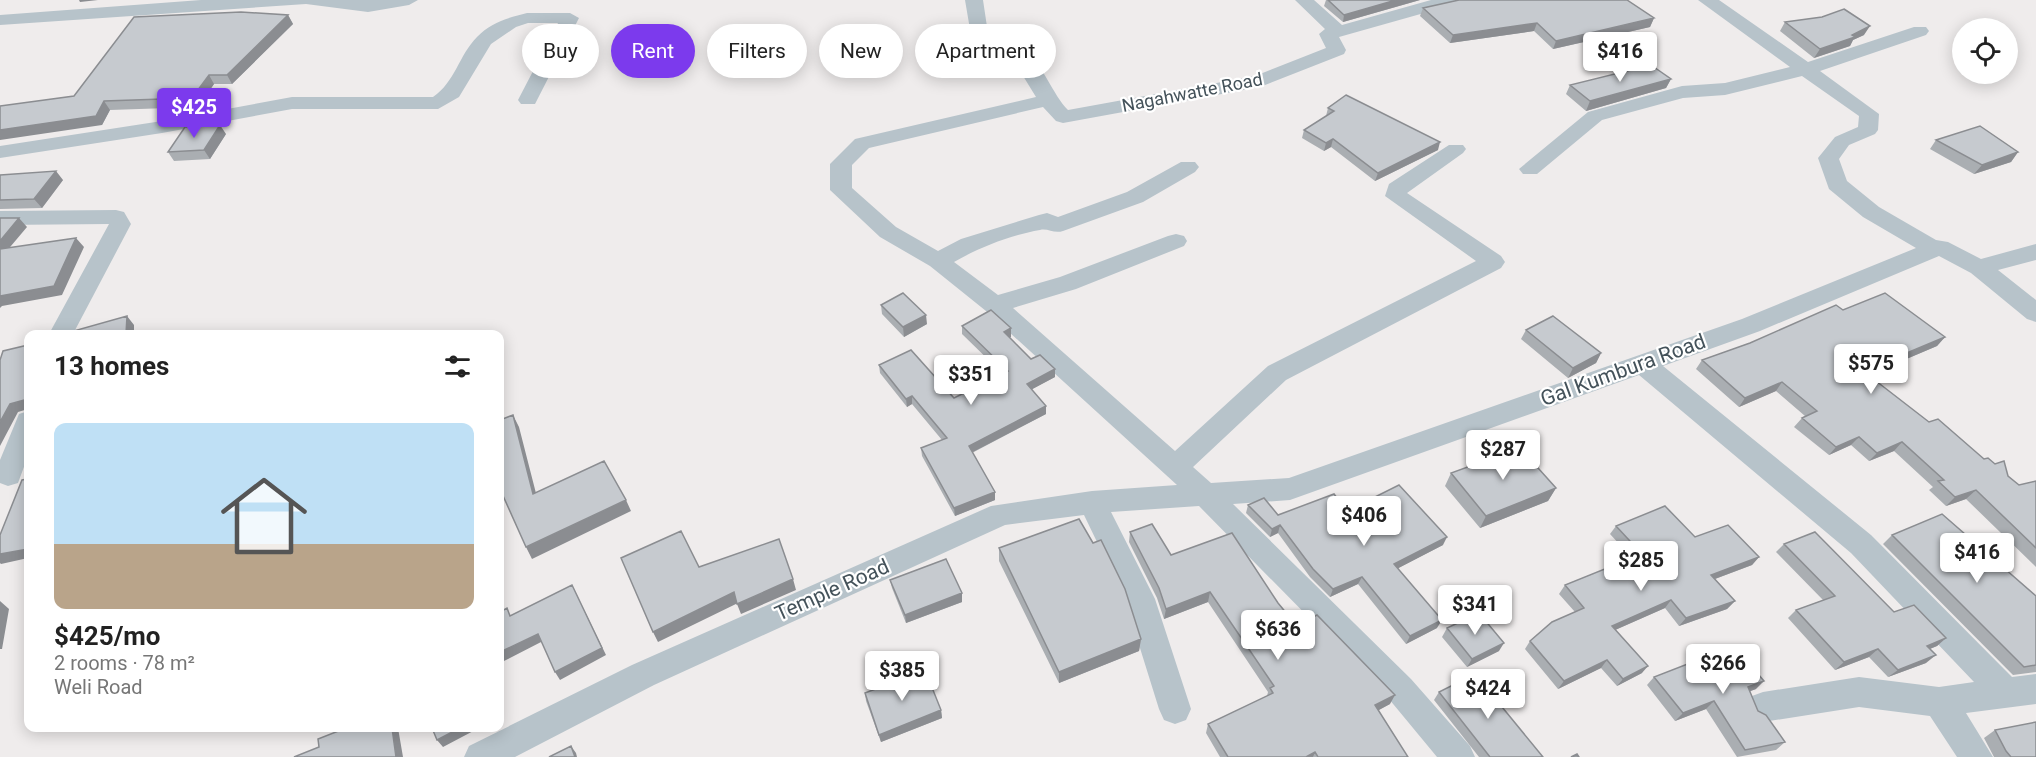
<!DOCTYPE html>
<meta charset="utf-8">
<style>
:root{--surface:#fff;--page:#f2f2f2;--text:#222;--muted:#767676;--accent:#7c3aed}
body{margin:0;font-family:Roboto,sans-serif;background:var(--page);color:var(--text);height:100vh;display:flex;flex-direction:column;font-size:22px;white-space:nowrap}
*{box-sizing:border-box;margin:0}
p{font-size:20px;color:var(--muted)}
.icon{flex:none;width:33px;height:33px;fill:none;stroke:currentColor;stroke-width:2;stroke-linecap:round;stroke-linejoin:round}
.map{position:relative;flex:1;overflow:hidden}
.side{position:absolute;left:24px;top:330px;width:480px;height:402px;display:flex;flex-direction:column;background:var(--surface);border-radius:12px;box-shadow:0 3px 15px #0003}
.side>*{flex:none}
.banner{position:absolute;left:522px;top:24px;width:570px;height:54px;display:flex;gap:12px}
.buttons{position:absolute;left:1952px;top:18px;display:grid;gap:12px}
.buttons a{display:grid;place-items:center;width:66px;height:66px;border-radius:50%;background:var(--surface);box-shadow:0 3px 15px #0003;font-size:30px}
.price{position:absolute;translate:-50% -51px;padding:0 14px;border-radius:6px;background:#fff;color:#222;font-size:20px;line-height:39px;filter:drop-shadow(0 2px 3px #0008)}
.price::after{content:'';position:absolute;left:50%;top:36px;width:18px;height:14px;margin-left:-9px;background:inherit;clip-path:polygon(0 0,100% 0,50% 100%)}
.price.active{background:var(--accent);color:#fff}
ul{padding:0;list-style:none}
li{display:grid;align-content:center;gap:12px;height:318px;padding:0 30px}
li span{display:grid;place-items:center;height:186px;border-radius:12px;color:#555}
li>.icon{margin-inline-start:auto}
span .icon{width:108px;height:108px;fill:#fffc;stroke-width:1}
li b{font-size:26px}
h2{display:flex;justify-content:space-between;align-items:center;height:72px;padding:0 30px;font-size:26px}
.chip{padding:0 21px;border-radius:27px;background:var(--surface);box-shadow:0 3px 15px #0003;font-size:21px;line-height:54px}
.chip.active{background:var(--accent);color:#fff}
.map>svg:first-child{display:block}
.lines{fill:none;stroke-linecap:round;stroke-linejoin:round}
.minor{fill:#b7c3ca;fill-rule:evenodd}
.wall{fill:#aaaeb2}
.shaded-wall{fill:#8b8d91}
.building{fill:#c6cacf;stroke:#8b8d91;stroke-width:1.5}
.labels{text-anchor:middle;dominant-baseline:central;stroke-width:4.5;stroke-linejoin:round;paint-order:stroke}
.far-street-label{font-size:18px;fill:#44525a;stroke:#fff}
.street-label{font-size:21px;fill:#44525a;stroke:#fff}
</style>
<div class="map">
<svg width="2036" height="757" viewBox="0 0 2036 757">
<rect width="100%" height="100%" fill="#efecec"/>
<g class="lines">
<path class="minor" d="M201 0H418L409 5 368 12 306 4 0 25V15Z
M965 0H983L989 40C999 43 1018 44 1026 51 1042 63 1053 95 1068 110L1255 76 1326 48 1319 34 1325 29 1295 0H1314L1342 25 1431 0H1459L1456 4 1339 37 1346 50 1344 54 1260 87 1063 123 1056 121 1043 107 869 148 852 165V188L896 227 938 251 961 239 1039 215 1047 213 1058 217 1127 192 1181 162H1195L1199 167 1195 172 1143 202 1063 231C1054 234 1048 228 1040 230 1011 235 980 247 954 262L998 295 1060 277 1168 236 1176 234 1184 236 1187 241 1184 246 1076 289 1013 308 1175 451 1268 366 1476 261 1385 196 1389 184 1449 145H1463L1466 149 1463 153 1407 193 1501 256 1505 262 1501 268 1286 380 1193 467 1211 483 1289 478 1742 319 1916 248 1863 217 1829 189 1818 158 1835 137 1858 127 1859 116 1802 76 1725 95 1683 98 1602 120 1537 174H1523L1519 169 1588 112 1682 86 1725 83 1790 67 1698 0H1719L1808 62 1914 27H1926L1929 31 1926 35 1820 71 1879 114 1878 130 1875 134 1849 145 1839 159 1847 181 1879 207 1936 240 1948 242 1981 259 2036 244V260L1998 270 2036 300V322L2027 319 1971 273 1939 256 1760 331 1663 366 1871 535 2012 677 2036 674V704L1966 713 1993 757H1957L1930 716 1859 707 1763 722 1752 718 1747 707 1752 696 1763 692 1859 677 1939 687 1974 682 1851 553 1639 375 1290 500 1233 504 1411 679 1470 746 1475 757H1437L1389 699 1199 506 1111 512 1155 599 1191 709 1186 720 1175 724 1164 720 1159 709 1125 600 1084 515 1005 525 654 685 515 757H464L469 746 632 665 991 506 1092 491 1177 485 986 311 930 266 880 237 830 190V164L855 139 1036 97 1012 58 973 47Z
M527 13H570L579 18 535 104H521L518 100 558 23H528L516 27 491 44 459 97 438 109H292L162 133 0 158V146L162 121 292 97H433C455 82 459 55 477 37 490 23 510 17 527 13Z
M116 210 124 212 131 224 73 334H49L109 224 0 225V211Z
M28 411V456L18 483 8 486 0 483V460L19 414Z"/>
</g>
<path class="wall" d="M1326 0H1420L1343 22 1324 6Z
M1423 8 1654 18 1650 27 1553 49 1534 31 1450 43 1420 16Z
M288 15 293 24 232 84H214L198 107 110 110 102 125 74 96Z
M1785 22 1864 35 1853 40 1850 46 1814 58 1780 31Z
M1671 79 1666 88 1586 111 1566 94 1570 85Z
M1328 108 1438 150 1375 181 1331 147 1324 151 1302 138 1304 130 1326 116Z
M226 134 210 159 174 161 168 152Z
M1936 140 2018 152 2011 162 1974 174 1930 149Z
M0 175 63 180 42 208 0 209Z
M881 305 927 324 904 337 882 314Z
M1843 310 1945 337 1937 346 1904 360 1898 367 1872 378 1929 422 2008 476 2019 485 2036 481V567L1966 499 1946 506 1929 490 1933 487 1894 451 1869 461 1851 445 1829 455 1794 427 1802 418 1805 416 1776 391 1739 407 1696 369 1702 360Z
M962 326 1011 337H1010L1031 359 1055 369V377L1032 389 1046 414 972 453 995 500 955 516 922 456 921 448 942 440 912 404 907 407 880 373 879 365 954 398 1003 374 962 334Z
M1526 330 1601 353 1596 363 1568 378 1521 339Z
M1451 473 1556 488 1548 501 1480 528 1445 486Z
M1248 505 1278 515 1347 511 1443 545 1398 568 1437 628 1406 644 1358 584 1330 597 1310 577 1278 533 1270 537 1246 513Z
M1616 526 1695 537 1759 557 1752 565 1715 579 1735 601 1727 609 1679 626 1665 608 1615 630 1642 673 1617 686 1601 668 1558 689 1525 649 1530 641 1575 612 1559 594 1565 585 1632 558 1610 534Z
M1130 532 1171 555 1278 603 1297 626 1390 704 1378 710 1408 757H1220L1206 733 1208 724 1267 696 1268 692 1208 602 1164 619 1157 598 1129 542Z
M1892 535 2036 596V672L2013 675 1883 544Z
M1093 543 1141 639 1139 651 1059 683 999 561V548Z
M1784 544 1894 612 1946 638 1937 646 1930 649 1926 663 1888 677 1869 657 1835 670 1788 618 1796 610 1823 600 1776 552Z
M890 580 962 602 906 623 892 588Z
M1447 628 1499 651 1467 667 1442 637Z
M1654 677 1756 689 1750 691 1758 711 1785 742 1776 750 1737 757 1706 709 1675 721 1647 685Z
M1439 692 1543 757H1479L1434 700Z
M865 693 941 710 942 718 881 742 866 701Z
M1995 730 2036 757H1994L1984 738Z"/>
<path class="shaded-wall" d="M79 0H98L80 2Z
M1396 0H1420L1343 22 1344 15Z
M288 15 293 24 232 84 227 75Z
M1654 18 1650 27 1553 49 1556 41Z
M1537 23 1534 31 1450 43 1453 35Z
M1870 26 1864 35 1853 40 1850 46 1814 58 1820 49Z
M209 75 214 84 198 107 192 98Z
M1671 79 1666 88 1586 111 1590 101Z
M104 101 110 110 102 125 0 140V130Z
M220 125 226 134 210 159 204 150Z
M1333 139 1331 147 1324 151 1326 143Z
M1440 142 1438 150 1375 181 1378 173Z
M2018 152 2011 162 1974 174 1982 165Z
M56 171 63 180 42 208 34 199Z
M19 218 27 227 0 259V241Z
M76 238 84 247 62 295 2 306 0 308V296Z
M926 315 927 324 904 337 903 327Z
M127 316 134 325V334H126Z
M1011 328V337L1005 340 1004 332Z
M1945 337 1937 346 1904 360 1898 367 1860 383 1867 374 1902 355Z
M1601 353 1596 363 1568 378 1573 368Z
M1055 369V377L1027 392V384Z
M1782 382 1776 391 1739 407 1745 398Z
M912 396V404L907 407 906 399Z
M28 399V409L18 412 0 446V422L10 404Z
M1046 406V414L969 454V446Z
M513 415 519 427 539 505 533 494Z
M1859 437 1851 445 1829 455 1836 447Z
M1902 442 1894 451 1869 461 1877 453Z
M1556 488 1548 501 1480 528 1486 516Z
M1976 490 1966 499 1946 506 1955 497Z
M995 492V500L955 516 954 508Z
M626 500 631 511 532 559 526 547Z
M1280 525 1278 533 1270 537 1272 529Z
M1447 537 1443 545 1391 572 1394 564Z
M28 549V558L1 564 0 563V554Z
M1759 557 1752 565 1704 583 1711 575Z
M1362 577 1358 584 1330 597 1333 589Z
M793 579 796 590 741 614 737 604Z
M572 585 606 655 560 680 555 672Z
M734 592 738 603 658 642 653 632Z
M1210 592 1208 602 1164 619 1166 609Z
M962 593V602L906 623 905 615Z
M1671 600 1665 608 1606 634 1612 626Z
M0 601 9 609 2 649H0Z
M1735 601 1727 609 1679 626 1686 618Z
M1442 620 1437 628 1406 644 1410 636Z
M538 634 543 641 500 663V652Z
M1946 638 1937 646 1917 654 1927 646Z
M1141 639 1139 651 1059 683V672Z
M1504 643 1499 651 1467 667 1472 659Z
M1878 649 1869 657 1835 670 1844 662Z
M1936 655 1926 663 1888 677 1898 670Z
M1607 660 1601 668 1558 689 1564 681Z
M1648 666 1642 673 1617 686 1623 679Z
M1764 681 1756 689 1740 695 1748 687Z
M1395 695 1390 704 1370 715 1375 705Z
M1714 701 1706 709 1675 721 1683 713Z
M941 710 942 718 881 742 879 735Z
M392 728H398L403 757H396Z
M460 728H479L443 747 437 740Z
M571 746 576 753 577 757H575Z
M1315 752 1313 757H1306Z"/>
<path class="building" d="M1328 0H1396L1344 15Z
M1459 0H1627L1654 18 1556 41 1537 23 1453 35 1423 8Z
M1844 9 1870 26 1852 35 1855 37 1820 49 1785 22 1822 17Z
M241 12 288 15 227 75H209L192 98 104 101 96 116 0 130V106L74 96 134 17Z
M1651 65 1671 79 1590 101 1570 85Z
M1346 95 1440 142 1378 173 1333 139 1326 143 1304 130 1334 111 1328 108Z
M220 125 204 150 168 152 185 127Z
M1980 126 2018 152 1982 165 1936 140Z
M56 171 34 199 0 200V175Z
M0 218H19L0 241Z
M76 238 54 286 0 296V249Z
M903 293 926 315 903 327 881 305Z
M1885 293 1945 337 1902 355 1906 358 1867 374 1929 422 1938 419 1984 459 1988 458 1995 464 2004 461 2008 476 2019 485 2036 481V548L1976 490 1955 497 1938 481 1944 480 1902 442 1877 453 1859 437 1836 447 1802 418 1817 411 1782 382 1745 398 1702 360 1750 343 1836 305 1843 310Z
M991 310 1011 328 1004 332 1031 359 1040 355 1055 369 1027 384 1046 406 969 446 995 492 954 508 921 448 947 438 912 396 906 399 879 365 911 350 954 398 1008 371 962 326Z
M127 316 126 334H70V332Z
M1553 316 1601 353 1573 368 1526 330Z
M28 345V399L10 404 0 422V360L3 351Z
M513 415 533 494 604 461 626 500 526 547 500 489V420Z
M1520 448 1556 488 1486 516 1451 473Z
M28 479V549L0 554V535L22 480Z
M1399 485 1447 537 1394 564 1442 620 1410 636 1362 577 1333 589 1313 569 1280 525 1272 529 1248 505 1264 498 1278 515 1334 494 1347 511Z
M1665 506 1695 537 1728 525 1759 557 1711 575 1735 601 1686 618 1671 600 1612 626 1648 666 1623 679 1607 660 1564 681 1530 641 1552 622 1584 608 1565 585 1642 554 1616 526Z
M1942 514 2036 596V665L2024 667 1892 535Z
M1079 519 1093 543 1101 540 1125 589 1141 639 1059 672 999 548Z
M1152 524 1171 555 1232 533 1278 603 1297 626 1317 615 1395 695 1375 705 1408 757H1318L1315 752 1306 757H1228L1208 724 1273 693 1270 688 1274 686 1210 592 1166 609 1159 588 1130 532Z
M681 531 699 567 779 539 793 579 737 604 734 592 653 632 621 558Z
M1815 532 1894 612 1914 605 1946 638 1927 646 1936 655 1898 670 1878 649 1844 662 1796 610 1835 596 1784 544Z
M946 559 962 593 905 615 890 580Z
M572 585 602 648 555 672 538 634 500 652V612L507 608 510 616Z
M1479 613 1504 643 1472 659 1447 628Z
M1734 646 1764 681 1748 687 1758 711 1766 715 1785 742 1745 750 1714 701 1683 713 1654 677Z
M925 670 941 710 879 735 865 693Z
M1475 674 1543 757H1490L1439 692Z
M2036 722V757H2011L2006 751 1995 730Z
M346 728H392L396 757H294L319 747 318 739Z
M432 728H460L437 740Z
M571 746 575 757H549Z
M1577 754 1579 757H1571Z"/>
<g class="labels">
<g class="far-street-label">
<text transform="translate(1192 92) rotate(-11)">Nagahwatte Road</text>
</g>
<g class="street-label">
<text transform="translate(1623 370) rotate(-20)">Gal Kumbura Road</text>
<text transform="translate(832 590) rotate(-24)">Temple Road</text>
</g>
</g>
</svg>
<div class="buttons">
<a><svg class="icon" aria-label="locate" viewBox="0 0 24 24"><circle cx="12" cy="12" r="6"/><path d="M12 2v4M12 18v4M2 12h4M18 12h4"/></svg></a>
</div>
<b class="price" style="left:1620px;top:83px">$416</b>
<b class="price active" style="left:194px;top:139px">$425</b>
<b class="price" style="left:1871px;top:395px">$575</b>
<b class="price" style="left:971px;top:406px">$351</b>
<b class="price" style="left:1503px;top:481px">$287</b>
<b class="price" style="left:1364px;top:547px">$406</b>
<b class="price" style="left:1977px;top:584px">$416</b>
<b class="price" style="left:1641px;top:592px">$285</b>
<b class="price" style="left:1475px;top:636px">$341</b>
<b class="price" style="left:1278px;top:661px">$636</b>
<b class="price" style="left:1723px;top:695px">$266</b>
<b class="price" style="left:902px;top:702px">$385</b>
<b class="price" style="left:1488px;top:720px">$424</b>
<div class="banner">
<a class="chip">Buy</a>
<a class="chip active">Rent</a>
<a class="chip">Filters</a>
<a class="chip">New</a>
<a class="chip">Apartment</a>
</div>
<section class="side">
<h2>13 homes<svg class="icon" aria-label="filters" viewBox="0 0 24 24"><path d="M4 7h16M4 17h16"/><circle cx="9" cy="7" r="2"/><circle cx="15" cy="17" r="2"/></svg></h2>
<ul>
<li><span style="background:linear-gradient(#bfe0f5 65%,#b9a48a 0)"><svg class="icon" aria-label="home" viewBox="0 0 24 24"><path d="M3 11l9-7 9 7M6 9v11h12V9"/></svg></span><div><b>$425/mo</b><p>2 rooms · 78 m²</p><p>Weli Road</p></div></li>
</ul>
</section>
</div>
